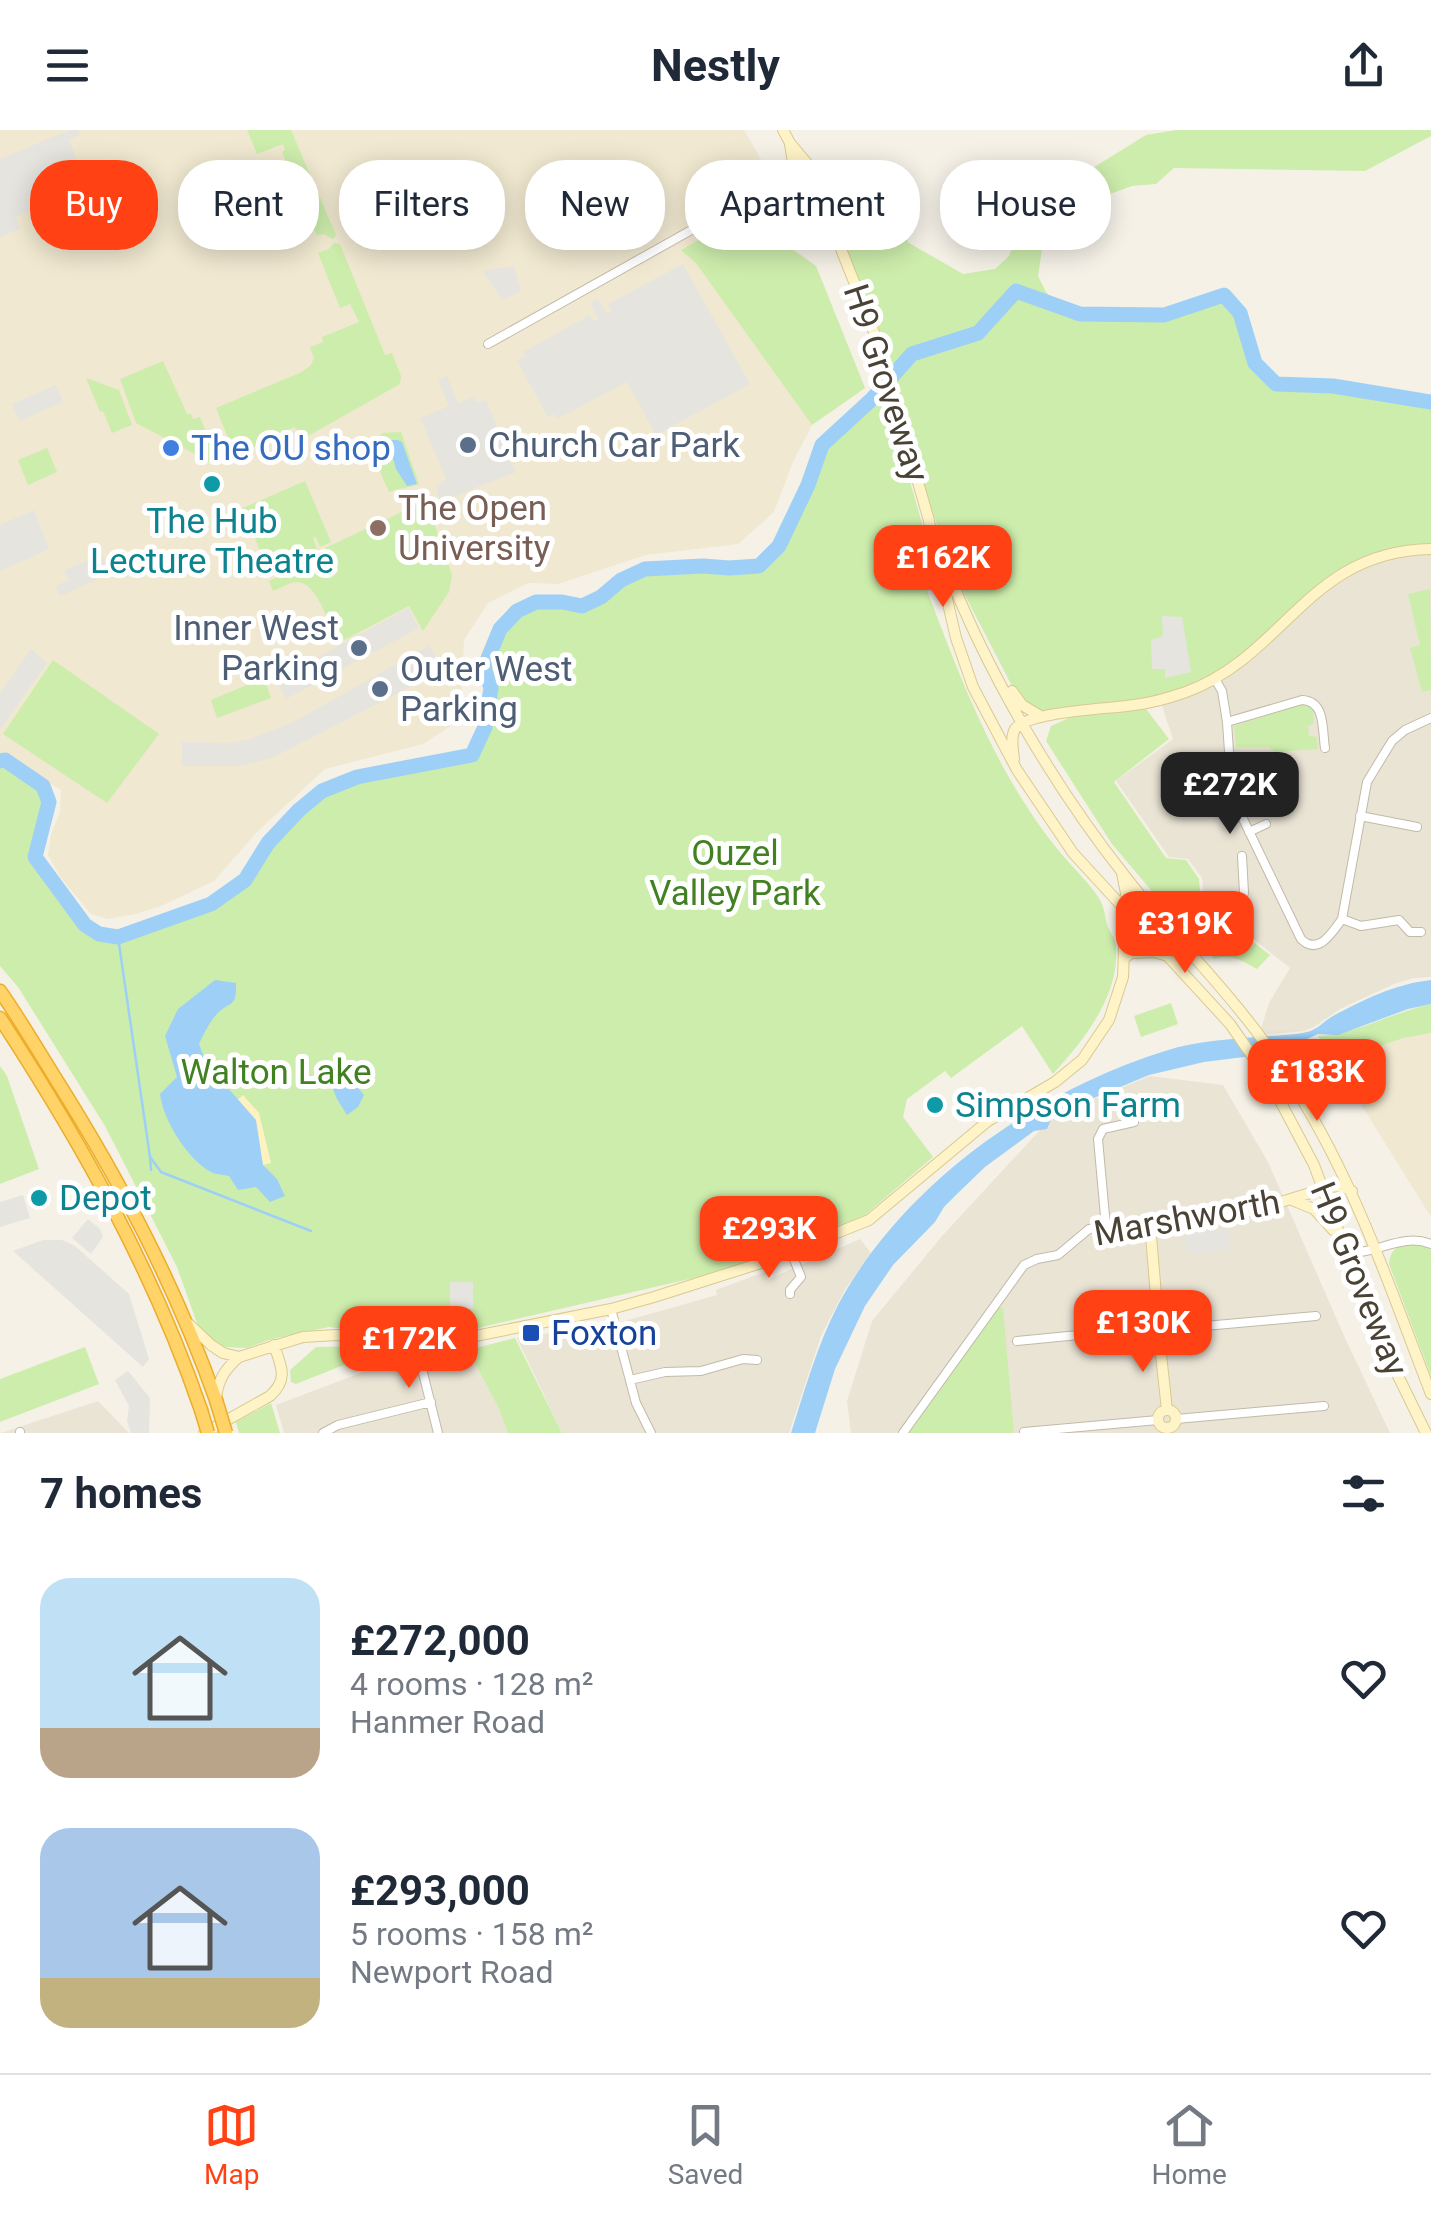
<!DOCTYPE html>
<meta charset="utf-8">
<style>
:root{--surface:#fff;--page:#f6f6f7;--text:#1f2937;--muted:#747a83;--line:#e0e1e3;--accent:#ff4114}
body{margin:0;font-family:Roboto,sans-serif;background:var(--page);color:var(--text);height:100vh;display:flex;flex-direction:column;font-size:38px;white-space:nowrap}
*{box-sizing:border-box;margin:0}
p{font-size:32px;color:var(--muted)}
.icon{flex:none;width:55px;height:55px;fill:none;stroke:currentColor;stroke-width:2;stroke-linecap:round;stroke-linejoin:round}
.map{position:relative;height:1303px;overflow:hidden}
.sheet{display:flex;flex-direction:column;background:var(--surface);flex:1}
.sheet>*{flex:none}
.banner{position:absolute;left:30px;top:30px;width:1372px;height:90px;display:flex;gap:20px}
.price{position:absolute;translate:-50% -85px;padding:0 22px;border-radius:20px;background:var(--accent);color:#fff;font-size:32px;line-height:65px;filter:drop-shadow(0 2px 5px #0008)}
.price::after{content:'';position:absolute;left:50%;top:60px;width:30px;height:22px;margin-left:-15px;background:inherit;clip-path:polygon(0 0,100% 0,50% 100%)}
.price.selected{background:#222;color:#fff}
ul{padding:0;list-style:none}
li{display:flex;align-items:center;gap:30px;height:250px;padding:0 40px}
li span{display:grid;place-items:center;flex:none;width:280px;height:200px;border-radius:30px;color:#555}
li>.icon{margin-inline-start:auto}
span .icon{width:120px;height:120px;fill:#fffc;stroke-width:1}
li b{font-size:42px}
h2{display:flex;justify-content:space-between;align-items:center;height:120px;padding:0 40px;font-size:42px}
.pill{padding:0 35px;border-radius:40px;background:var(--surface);box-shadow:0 5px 25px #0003;font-size:35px;line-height:90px}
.pill.selected{background:var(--accent);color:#fff}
header{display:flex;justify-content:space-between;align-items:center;height:130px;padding:0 40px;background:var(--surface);font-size:45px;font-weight:700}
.dock{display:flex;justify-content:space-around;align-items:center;height:140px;border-top:2px solid var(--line);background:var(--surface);font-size:28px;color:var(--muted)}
.dock a{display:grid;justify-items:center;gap:5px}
.dock .selected{color:var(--accent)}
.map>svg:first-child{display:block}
.residential{fill:#eae4d5}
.education{fill:#f0e8d0}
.green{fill:#cdedac}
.sand{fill:#fdf2c0}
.parking{fill:#e6e4df}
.water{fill:#9ecff7}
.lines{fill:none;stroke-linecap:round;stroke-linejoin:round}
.stream{stroke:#9ecff7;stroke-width:2.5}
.river{stroke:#9ecff7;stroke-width:15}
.street-casing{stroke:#c2baa9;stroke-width:10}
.secondary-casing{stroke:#d9c993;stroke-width:12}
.highway-casing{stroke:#ecad2a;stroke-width:15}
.street{stroke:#fff;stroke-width:8}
.secondary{stroke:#fff4c7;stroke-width:10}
.highway{stroke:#ffd368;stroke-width:12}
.highway-bridge-casing{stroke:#ecad2a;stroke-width:15;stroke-linecap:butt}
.highway-bridge{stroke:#ffd368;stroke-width:12}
.service-dot{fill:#5c6f8a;stroke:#fff;stroke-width:4}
.shop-dot{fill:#3f7fe0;stroke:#fff;stroke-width:4}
.culture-dot{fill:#0f9aa8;stroke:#fff;stroke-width:4}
.education-dot{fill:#8d6e63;stroke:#fff;stroke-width:4}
.transit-dot{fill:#1a4fb4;stroke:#fff;stroke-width:4}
.labels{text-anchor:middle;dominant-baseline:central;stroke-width:10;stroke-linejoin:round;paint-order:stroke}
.street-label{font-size:35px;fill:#494235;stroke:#fff}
.service-label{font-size:35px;fill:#4e5e75;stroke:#fff;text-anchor:start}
.shop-label{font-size:35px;fill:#366cbe;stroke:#fff;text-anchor:start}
.education-label{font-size:35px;fill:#785e54;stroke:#fff;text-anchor:start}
.culture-label{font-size:35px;fill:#0d838f;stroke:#fff;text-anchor:start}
.park-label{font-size:35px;fill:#428122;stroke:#fff}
.transit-label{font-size:35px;fill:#164399;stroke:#fff;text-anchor:start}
</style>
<header><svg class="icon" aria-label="menu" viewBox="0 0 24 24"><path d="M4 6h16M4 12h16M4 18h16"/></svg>Nestly<svg class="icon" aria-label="share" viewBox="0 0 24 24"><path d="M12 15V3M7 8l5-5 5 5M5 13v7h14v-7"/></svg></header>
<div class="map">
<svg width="1431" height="1303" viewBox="0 0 1431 1303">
<rect width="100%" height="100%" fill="#f5f1e7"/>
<path class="residential" d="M1431 419V847L1414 848 1394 854 1340 879 1314 897 1304 901 1259 905 1269 873 1290 838 1204 770 1202 748 1188 729 1169 727 1116 651 1173 609 1160 570 1277 499 1364 432Z
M1150 946 1223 955 1268 1032 1345 1208 1390 1303H851L847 1271 872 1191 942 1106 1053 986Z
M860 1109 871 1123 844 1161 821 1206 789 1303H562L517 1208 621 1192 717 1165 716 1160 765 1142 769 1149Z
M468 1220 499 1279 508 1303H284L276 1275 379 1236 404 1230H431Z
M98 1271 129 1303H1Z"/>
<path class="education" d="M0 0H744L767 40 762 83 780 108 816 136 865 258 812 295 792 334 774 382 738 414 646 425 558 454 528 453 488 473 464 510 461 574 449 597 423 614 325 639 257 702 214 751 161 776 136 784 108 789 91 784 61 748 48 725 51 704 60 682 61 660 0 623Z
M1431 903V1087L1334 931 1404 908Z"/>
<path class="green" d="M247 0H291L336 105 333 109 323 104 317 106 282 22 285 20 283 14 257 24Z
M1176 0H1431V6L1365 41 1174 38 1156 54 1132 56 1047 87 1038 146 1046 162 1061 178 1080 184 1164 185 1224 165 1240 183 1255 233 1276 254 1333 256 1431 272V419H1419L1347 440 1249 526 1189 561 1053 586 1027 573 1014 560 954 444 894 270 888 274 931 425 920 442C957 539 992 639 1059 721 1070 735 1096 759 1102 774 1105 781 1105 789 1108 797 1111 804 1116 809 1116 817 1120 866 1083 911 1053 944L1022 896 951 948 945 941 907 969 903 987 933 1027 864 1086 766 1127 711 1144 478 1198 420 1207H401L329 1197 272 1209 247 1218 225 1217 218 1215 198 1196 177 1137 105 996 18 857 0 836V631L5 630 43 656 49 672 35 727C49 745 78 795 98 803 126 814 223 772 244 751 255 740 260 724 269 712 283 694 304 670 324 660 364 639 427 633 472 625L485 597 491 558 484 538 495 505 517 481 536 472H562L582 475 601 467 621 450 645 439 703 436 729 438 759 436 779 416 808 355 822 315 889 250 841 119 849 102 883 74 909 113 963 144 995 139 1009 126 1028 78 1146 5Z
M743 85 762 92 778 110 816 136 865 258 812 295 696 133 681 120Z
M334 113 340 114 385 225 392 223 401 246 400 254 308 306 304 308 294 297 271 310 235 325 216 278 302 242 311 235 314 228 310 217 323 212 322 207 359 192 350 174 340 178 318 123 329 119Z
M163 231 187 284H191L193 289 200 287 219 333 214 334 136 293 120 249Z
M86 248 119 260 132 295 112 303 103 281 100 282Z
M401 302 419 354C409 358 398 358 389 362L371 321 382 303Z
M47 318 57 342 28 355 18 330Z
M305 351 331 412 320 417 316 407 313 408 318 421 268 441 243 378Z
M419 374 429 378 452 445 449 462 423 501 409 476 344 510 338 497 332 499C326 486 314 451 297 452 290 452 279 459 273 461L269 451 322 426 325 418Z
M1430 459 1431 560 1422 562 1410 518 1420 515 1408 464Z
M53 530 159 604 107 673 3 604Z
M264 548 271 568 217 588 211 570Z
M1301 574 1313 579 1314 593 1308 596 1309 606 1317 607 1318 619 1275 622 1269 617H1236L1234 596Z
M1146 579 1169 609 1114 652 1166 728 1186 730 1199 749 1201 772 1270 825 1257 839C1243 831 1231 823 1214 829L1162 773 1112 714 1046 611 1051 596 1071 587Z
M1171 873 1178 894 1141 907 1134 886Z
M1431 874V903L1404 908 1334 931 1318 906C1357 904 1393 882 1431 874Z
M0 936 7 946 39 1039 0 1054Z
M1413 1112 1431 1120V1246L1389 1134C1391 1117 1398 1117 1413 1112Z
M999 1177 1003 1178 1014 1303H909Z
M515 1208 562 1303H508L499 1279 468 1220Z
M369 1216 374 1223 296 1254 291 1252 290 1240 316 1217Z
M85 1217 99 1254 0 1292V1249Z
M271 1273 280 1303H239L236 1292Z"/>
<path class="sand" d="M493 501 500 504 491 531 494 550 482 554C475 530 480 521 493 501Z
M243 965 259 983 271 1033 263 1035 236 971Z"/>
<path class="parking" d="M70 0H78L80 5 69 10 78 33 54 44 66 73 41 83 36 78 16 87 20 99 0 107V29Z
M639 68 656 100 646 106 629 73Z
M683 134 750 254 656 305 627 252 557 289 554 284 548 287 517 231 525 226 523 222 590 185 594 191 598 189 590 173 598 169 607 184 612 181 608 174Z
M514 136 521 161 502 170 483 141Z
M447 246 458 273 474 267 476 272 486 270 516 342 440 372 436 356 446 349 420 288 449 276 438 250Z
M56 255 63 272 19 291 12 274Z
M296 303 309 328 294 335 281 311Z
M34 380 49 419 0 441V395Z
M102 425 106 436 93 441 96 450 60 466 56 456 69 450 64 440Z
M408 478 419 498 286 569 276 550Z
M1162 486 1182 487 1191 542 1165 548V539H1152L1151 510 1163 506Z
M429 516 443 540 272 628 239 636H182V612L230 613 250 609 293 592Z
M31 519 47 533 0 600V563Z
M23 1065 30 1088 0 1097V1072Z
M88 1089 100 1099 103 1107 91 1124 72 1108Z
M1228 1099 1230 1120 1187 1124 1185 1103Z
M43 1110H62L75 1116 129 1164 149 1229 143 1237 13 1121Z
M450 1152H473V1179H450Z
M128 1241 150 1268 149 1303H131L127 1291 129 1276 115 1250Z"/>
<path class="water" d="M391 310H398L402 312 417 354 407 356 396 339 389 314Z
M215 850 236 853C237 880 229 870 216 885 209 893 204 904 199 914L206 933 256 990 263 1035 277 1049 285 1066 270 1072 256 1057 238 1060 229 1046C226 1045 215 1044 213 1043 188 1031 163 990 160 964L177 947 165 906 178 879Z
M1431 850V874L1408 879 1338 905 1318 904 1307 909 1297 918 1284 922 1204 932 1149 945 1053 985 1047 999 1034 1001 985 1037 958 1063 944 1077 935 1092 893 1135 865 1176 835 1239 815 1303H791C805 1259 817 1216 838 1175 903 1054 1036 961 1165 921 1198 910 1235 909 1270 906 1282 905 1296 905 1307 902 1317 900 1324 891 1333 886 1365 869 1395 854 1431 850Z
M345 947 350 948 364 965 358 977 347 985 337 969 333 959 338 949Z"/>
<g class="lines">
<path class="stream" d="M118 807 150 1027 161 1042 311 1101
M150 1027 151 1040"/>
<path class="river" d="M0 631 5 630 43 656 49 672 35 727 85 795 99 804 118 807 211 774 245 750 268 713 299 680 322 661 357 647 472 625 485 597 491 558 484 538 500 499 517 481 536 472H562L582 476 601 467 621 450 645 439 703 436 729 438 759 436 779 416 808 355 822 315 872 269 912 224 978 203 1016 161 1080 184 1164 185 1224 165 1240 183 1255 233 1276 254 1333 256 1431 272"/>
<defs>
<path id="street" d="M752 68 769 70 783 80
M707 69 717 86
M488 214 695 98 752 68 787 53
M1215 549 1222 561 1227 592 1232 666 1301 809C1318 826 1332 803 1342 789L1367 652 1392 611 1405 600 1431 588
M1227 592 1302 570C1326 571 1322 600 1325 618
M1177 672 1232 666
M1360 686 1417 697
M1249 702 1266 694
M1242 726 1244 763
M1342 789 1361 796 1399 790 1410 802H1421
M1106 1097 1098 1009 1103 999 1134 992
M1345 1122C1375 1126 1401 1102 1431 1114
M790 1164V1160L801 1147 791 1122
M611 1179 636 1273 651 1303
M1166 1197 1171 1199 1316 1186
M1017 1211 1150 1198
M419 1214V1227L438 1303
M630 1250 665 1242 701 1241 743 1229 757 1230
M1176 1289 1324 1276
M1024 1302 1158 1290
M20 1303V1302
M323 1303 338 1295 431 1272
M903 1303 1024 1135 1037 1129 1058 1125 1089 1099 1150 1094"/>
<path id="secondary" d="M783 0 790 13 811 38
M790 14 795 45
M782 72a33 33 0 1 1 66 0a33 33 0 1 1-66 0Z
M839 96 841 119 877 210 928 387 956 508 973 557 1017 640 1073 723 1230 894 1269 950 1314 1035 1375 1199 1426 1303
M944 431C985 539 1053 655 1125 746 1168 802 1220 851 1262 909 1344 1020 1382 1137 1431 1264
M1012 561 1022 575 1042 587
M1014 629C1013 620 1010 608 1015 599 1028 581 1110 579 1134 575 1151 573 1169 568 1186 562 1286 525 1308 421 1431 419
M1134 823 1154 822 1168 826
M1125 828 1151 806 1173 801
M1292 1070 1314 1079 1333 1100
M1158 1189 1150 1094 1251 1081 1330 1057 1340 1056 1352 1061
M1150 1198a8 8 0 1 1 16 0a8 8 0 1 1-16 0Z
M189 1194 211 1215 223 1223 239 1227 303 1207 336 1205 435 1214 611 1179 654 1167 767 1131 869 1090 988 991 1055 952 1082 930 1109 890 1123 847 1126 763 1122 743
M1159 1206 1167 1280
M216 1268C218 1250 225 1239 239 1227
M1158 1289a9 9 0 1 1 18 0a9 9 0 1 1-18 0Z
M204 1303 270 1266C289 1249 281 1236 274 1215"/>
<path id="highway" d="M0 861C19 888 36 917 54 946 119 1049 175 1154 216 1270
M0 888C81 1012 153 1140 201 1280"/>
</defs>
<use href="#street" class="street-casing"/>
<use href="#secondary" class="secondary-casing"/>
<use href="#highway" class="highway-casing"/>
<use href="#street" class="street"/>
<use href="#secondary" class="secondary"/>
<use href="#highway" class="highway"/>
<defs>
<path id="highway-bridge" d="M216 1270 226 1303
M201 1280 208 1303"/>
</defs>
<use href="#highway-bridge" class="highway-bridge-casing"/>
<use href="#highway-bridge" class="highway-bridge"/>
</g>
<g class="service-dot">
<circle cx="468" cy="315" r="10"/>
<circle cx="359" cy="518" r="10"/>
<circle cx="380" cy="559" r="10"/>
</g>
<circle class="shop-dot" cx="171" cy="318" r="10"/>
<g class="culture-dot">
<circle cx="212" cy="354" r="10"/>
<circle cx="935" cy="975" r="10"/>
<circle cx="39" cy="1068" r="10"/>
</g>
<circle class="education-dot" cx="378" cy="398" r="10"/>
<rect class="transit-dot" x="521" y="1193" width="20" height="20" rx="5"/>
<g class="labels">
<g class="street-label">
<text transform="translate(886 253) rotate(72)">H9 Groveway</text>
<text transform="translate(1187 1088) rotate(-10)">Marshworth</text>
<text transform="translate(1359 1149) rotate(68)">H9 Groveway</text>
</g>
<g class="service-label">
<text x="488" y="315">Church Car Park</text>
<text x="339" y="498" text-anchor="end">Inner West<tspan x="339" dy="40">Parking</tspan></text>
<text x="400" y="539">Outer West<tspan x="400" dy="40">Parking</tspan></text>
</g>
<g class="shop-label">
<text x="191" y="318">The OU shop</text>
</g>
<g class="education-label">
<text x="398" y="378">The Open<tspan x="398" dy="40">University</tspan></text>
</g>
<g class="culture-label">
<text x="212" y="391" text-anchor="middle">The Hub<tspan x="212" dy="40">Lecture Theatre</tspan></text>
<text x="955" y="975">Simpson Farm</text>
<text x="59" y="1068">Depot</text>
</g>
<g class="park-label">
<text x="735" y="723">Ouzel<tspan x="735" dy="40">Valley Park</tspan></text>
<text x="276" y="942">Walton Lake</text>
</g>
<g class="transit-label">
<text x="551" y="1203">Foxton</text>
</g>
</g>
</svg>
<b class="price" style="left:943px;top:480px">£162K</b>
<b class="price selected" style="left:1230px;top:707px">£272K</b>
<b class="price" style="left:1185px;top:846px">£319K</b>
<b class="price" style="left:1317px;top:994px">£183K</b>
<b class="price" style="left:769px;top:1151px">£293K</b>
<b class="price" style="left:1143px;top:1245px">£130K</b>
<b class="price" style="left:409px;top:1261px">£172K</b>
<div class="banner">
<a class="pill selected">Buy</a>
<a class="pill">Rent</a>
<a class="pill">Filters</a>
<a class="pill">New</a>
<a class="pill">Apartment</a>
<a class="pill">House</a>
</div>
</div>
<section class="sheet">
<h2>7 homes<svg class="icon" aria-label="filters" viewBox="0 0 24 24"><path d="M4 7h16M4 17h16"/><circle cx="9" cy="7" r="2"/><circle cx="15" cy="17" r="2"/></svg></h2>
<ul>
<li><span style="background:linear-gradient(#bfe0f5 75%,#b9a48a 0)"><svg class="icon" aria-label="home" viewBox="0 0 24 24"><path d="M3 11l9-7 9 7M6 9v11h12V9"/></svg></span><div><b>£272,000</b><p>4 rooms · 128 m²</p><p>Hanmer Road</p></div><svg class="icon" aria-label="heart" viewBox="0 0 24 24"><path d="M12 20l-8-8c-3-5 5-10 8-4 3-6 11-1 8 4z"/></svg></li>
<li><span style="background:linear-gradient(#a9c7e8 75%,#c2b280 0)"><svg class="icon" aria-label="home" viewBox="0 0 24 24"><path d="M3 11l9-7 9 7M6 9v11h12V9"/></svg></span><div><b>£293,000</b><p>5 rooms · 158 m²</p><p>Newport Road</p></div><svg class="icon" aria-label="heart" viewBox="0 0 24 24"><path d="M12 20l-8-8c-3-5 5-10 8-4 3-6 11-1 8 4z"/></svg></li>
</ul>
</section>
<nav class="dock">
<a class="selected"><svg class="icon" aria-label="map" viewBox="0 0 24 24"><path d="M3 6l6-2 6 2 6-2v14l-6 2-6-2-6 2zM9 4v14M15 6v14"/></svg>Map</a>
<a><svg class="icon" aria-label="saved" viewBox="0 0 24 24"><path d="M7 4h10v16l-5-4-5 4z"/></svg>Saved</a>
<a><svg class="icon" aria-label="home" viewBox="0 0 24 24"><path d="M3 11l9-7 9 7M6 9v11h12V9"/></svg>Home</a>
</nav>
